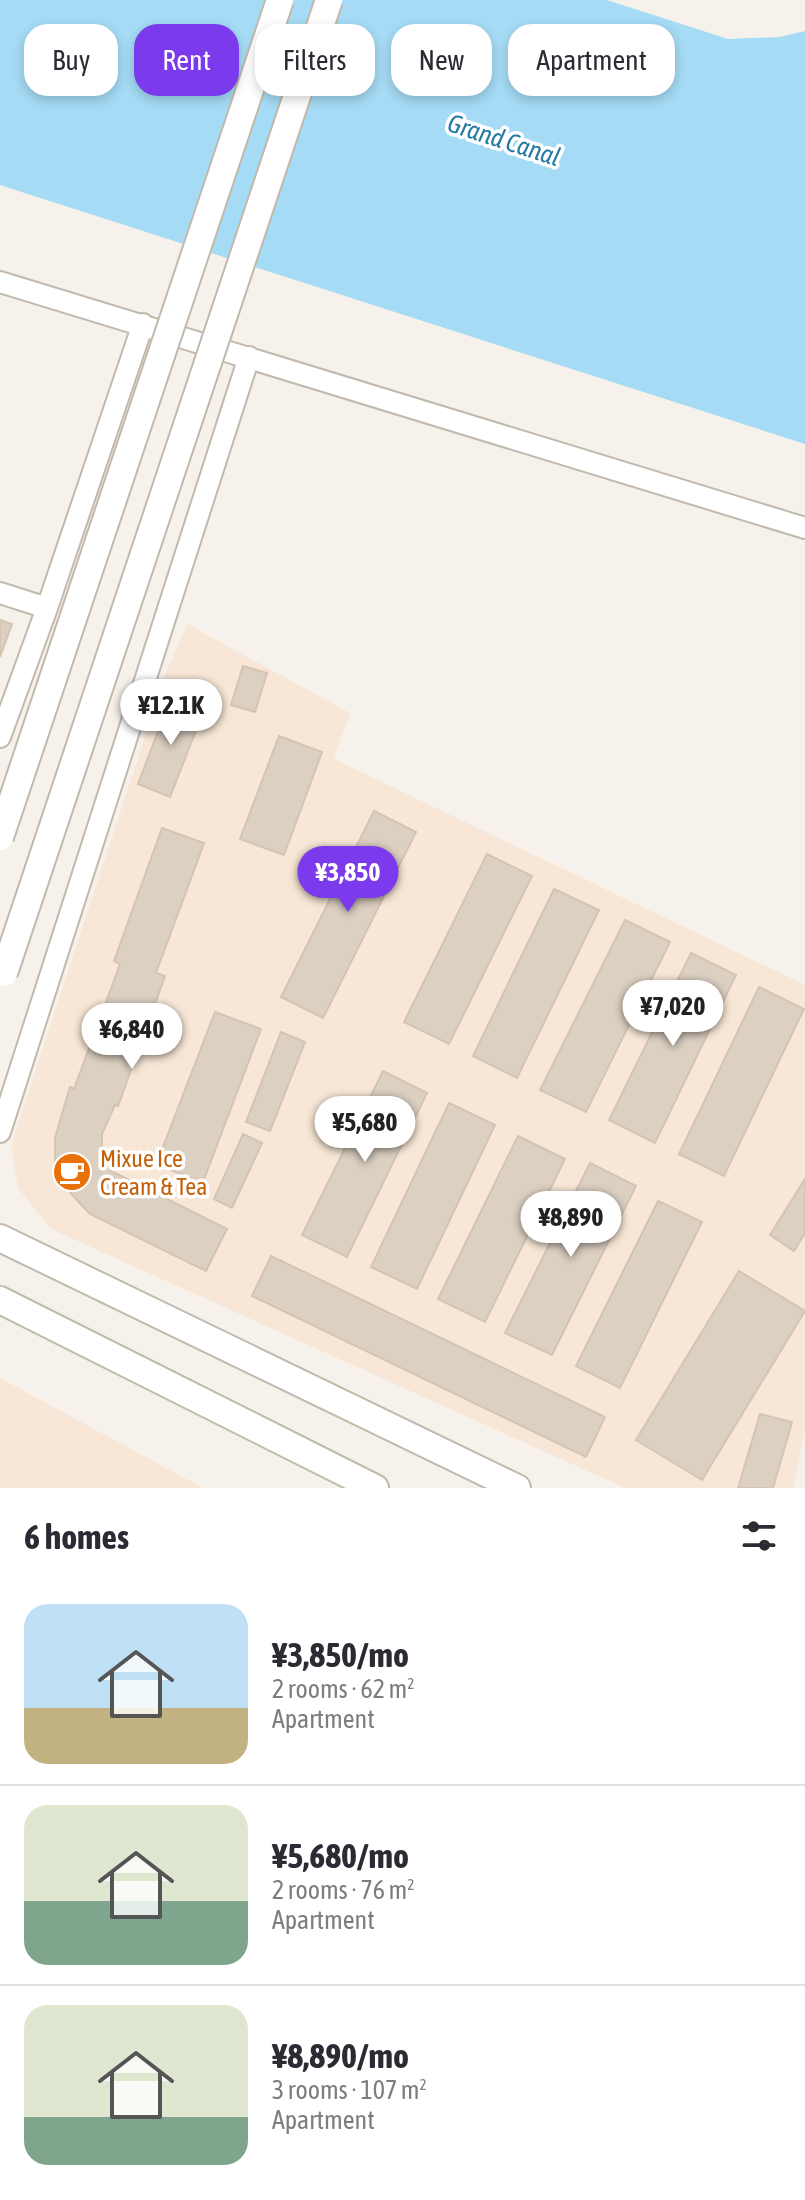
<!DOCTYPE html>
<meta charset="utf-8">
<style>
:root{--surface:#fff;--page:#f7f7f7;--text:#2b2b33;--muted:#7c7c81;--line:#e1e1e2;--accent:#7c3aed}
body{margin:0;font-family:"Asap Condensed",sans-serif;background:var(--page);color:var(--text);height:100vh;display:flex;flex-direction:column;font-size:30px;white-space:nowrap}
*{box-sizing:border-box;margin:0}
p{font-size:26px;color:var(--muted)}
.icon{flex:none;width:44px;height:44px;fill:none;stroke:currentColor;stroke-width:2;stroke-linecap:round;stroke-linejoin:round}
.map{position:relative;height:1488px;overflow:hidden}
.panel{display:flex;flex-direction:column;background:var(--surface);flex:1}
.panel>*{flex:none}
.top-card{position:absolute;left:24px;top:24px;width:758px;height:72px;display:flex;gap:16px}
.price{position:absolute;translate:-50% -68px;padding:0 18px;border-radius:28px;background:#fff;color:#222;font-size:26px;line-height:52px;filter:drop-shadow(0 2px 4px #0008)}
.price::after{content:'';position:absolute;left:50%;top:48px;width:24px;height:18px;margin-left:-12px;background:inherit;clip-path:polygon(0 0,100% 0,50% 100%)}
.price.on{background:var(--accent);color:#fff}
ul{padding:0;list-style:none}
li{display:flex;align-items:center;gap:24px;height:200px;padding:0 24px}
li+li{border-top:2px solid var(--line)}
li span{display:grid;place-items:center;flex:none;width:224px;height:160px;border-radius:24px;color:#555}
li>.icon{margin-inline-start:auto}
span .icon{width:96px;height:96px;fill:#fffc;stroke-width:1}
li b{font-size:34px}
h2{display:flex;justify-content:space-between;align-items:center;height:96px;padding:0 24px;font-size:34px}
.tag{padding:0 28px;border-radius:24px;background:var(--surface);box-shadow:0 4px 12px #0003;font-size:28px;line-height:72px}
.tag.on{background:var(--accent);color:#fff}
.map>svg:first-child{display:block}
.commercial{fill:#f8e7d6}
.water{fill:#a5dbf5}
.building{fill:#dcd0c2;stroke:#d4c4b2;stroke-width:2}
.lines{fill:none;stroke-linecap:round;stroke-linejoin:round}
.minor-casing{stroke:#c2b9ad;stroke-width:24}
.tertiary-casing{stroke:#c2b9ad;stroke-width:30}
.minor{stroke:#fff;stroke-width:20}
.tertiary{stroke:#fff;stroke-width:26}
.tertiary-bridge-casing{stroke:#c2b9ad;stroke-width:30;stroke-linecap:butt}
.tertiary-bridge{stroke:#fff;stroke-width:26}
.labels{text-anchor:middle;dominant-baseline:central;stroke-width:7;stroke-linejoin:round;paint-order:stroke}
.food-label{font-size:24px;fill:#c56008;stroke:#fff;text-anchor:start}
.water-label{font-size:26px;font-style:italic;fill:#257aa5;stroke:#fff}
</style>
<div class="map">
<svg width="805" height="1488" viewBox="0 0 805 1488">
<rect width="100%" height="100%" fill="#f6f2eb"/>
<path class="commercial" d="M187 624 350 713 334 759 805 985V1431L793 1488H625L51 1229 18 1188 11 1145 166 673Z
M0 1378 203 1488H0Z"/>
<path class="water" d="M0 0H607L728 39 780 37 805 31V444L0 185Z"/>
<path class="building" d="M0 620 12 624 0 657Z
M243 666 267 673 255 712 231 705Z
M171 697 204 710 170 797 138 784Z
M279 736 322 752 284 855 240 839Z
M374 811 416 832 323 1018 281 997Z
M162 828 204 843 156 973 165 976 118 1106 115 1105 102 1134V1152L111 1171 227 1229 206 1271 90 1214 71 1194 55 1162V1138L70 1087 74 1089 120 964 114 961Z
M487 854 532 876 449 1044 404 1022Z
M554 889 599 910 517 1078 473 1056Z
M625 920 670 942 586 1112 540 1090Z
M691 953 736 975 655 1143 609 1120Z
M759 987 804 1009 724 1176 679 1154Z
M215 1012 261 1029 203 1182 156 1165Z
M281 1032 305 1042 270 1131 246 1122Z
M383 1071 427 1093 347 1257 302 1235Z
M449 1103 495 1125 417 1289 371 1267Z
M243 1134 262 1143 232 1208 214 1199Z
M518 1136 565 1159 485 1322 438 1299Z
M590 1163 636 1186 552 1355 505 1333Z
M805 1179V1233L794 1251 770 1235Z
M658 1201 702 1222 620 1388 576 1366Z
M271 1256 605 1417 586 1457 252 1296Z
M739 1271 805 1311 702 1480 636 1440Z
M760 1414 792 1422 773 1488H738Z"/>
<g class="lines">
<defs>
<path id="minor" d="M0 282 805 528
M0 593 47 608
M0 737 47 608 143 324
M0 1132 249 357"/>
<path id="tertiary" d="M0 1238 517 1488
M0 1300 375 1488"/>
</defs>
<use href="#minor" class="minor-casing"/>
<use href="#tertiary" class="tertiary-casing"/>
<use href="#minor" class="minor"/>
<use href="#tertiary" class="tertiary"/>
<defs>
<path id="tertiary-bridge" d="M0 837 280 0
M4 973 329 0"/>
</defs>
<use href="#tertiary-bridge" class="tertiary-bridge-casing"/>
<use href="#tertiary-bridge" class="tertiary-bridge"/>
</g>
<defs>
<symbol id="cafe-disc" viewBox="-11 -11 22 22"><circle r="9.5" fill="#e8710a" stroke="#fff"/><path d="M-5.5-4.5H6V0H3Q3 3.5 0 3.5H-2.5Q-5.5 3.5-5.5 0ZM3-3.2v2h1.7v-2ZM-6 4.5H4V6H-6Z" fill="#fff"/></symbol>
</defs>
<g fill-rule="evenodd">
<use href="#cafe-disc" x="50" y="1150" width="44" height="44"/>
</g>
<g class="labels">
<g class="food-label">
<text x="100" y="1158">Mixue Ice<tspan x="100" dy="28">Cream &amp; Tea</tspan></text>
</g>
<g class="water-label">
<text transform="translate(504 140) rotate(18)">Grand Canal</text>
</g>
</g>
</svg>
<b class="price" style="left:171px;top:747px">¥12.1K</b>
<b class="price on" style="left:348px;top:914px">¥3,850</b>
<b class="price" style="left:673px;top:1048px">¥7,020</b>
<b class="price" style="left:132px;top:1071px">¥6,840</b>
<b class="price" style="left:365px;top:1164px">¥5,680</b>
<b class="price" style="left:571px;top:1259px">¥8,890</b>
<div class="top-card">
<a class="tag">Buy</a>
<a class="tag on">Rent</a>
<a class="tag">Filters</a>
<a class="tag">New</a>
<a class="tag">Apartment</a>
</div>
</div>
<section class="panel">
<h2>6 homes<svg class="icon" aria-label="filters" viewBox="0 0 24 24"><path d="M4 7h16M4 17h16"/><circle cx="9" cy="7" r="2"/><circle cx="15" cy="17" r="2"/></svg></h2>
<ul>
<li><span style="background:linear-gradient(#bfe0f5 65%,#c2b280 0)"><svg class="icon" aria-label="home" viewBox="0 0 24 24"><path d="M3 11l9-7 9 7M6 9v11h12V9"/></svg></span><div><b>¥3,850/mo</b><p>2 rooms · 62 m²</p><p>Apartment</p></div></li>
<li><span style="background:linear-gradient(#dfe7d0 60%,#7fa58c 0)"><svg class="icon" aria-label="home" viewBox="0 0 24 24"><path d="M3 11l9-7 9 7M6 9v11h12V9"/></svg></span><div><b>¥5,680/mo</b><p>2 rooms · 76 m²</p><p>Apartment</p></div></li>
<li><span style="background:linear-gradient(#dfe7d0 70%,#7fa58c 0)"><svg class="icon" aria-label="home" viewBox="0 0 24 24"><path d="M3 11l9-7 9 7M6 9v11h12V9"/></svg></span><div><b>¥8,890/mo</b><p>3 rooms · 107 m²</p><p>Apartment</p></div></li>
</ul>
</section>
